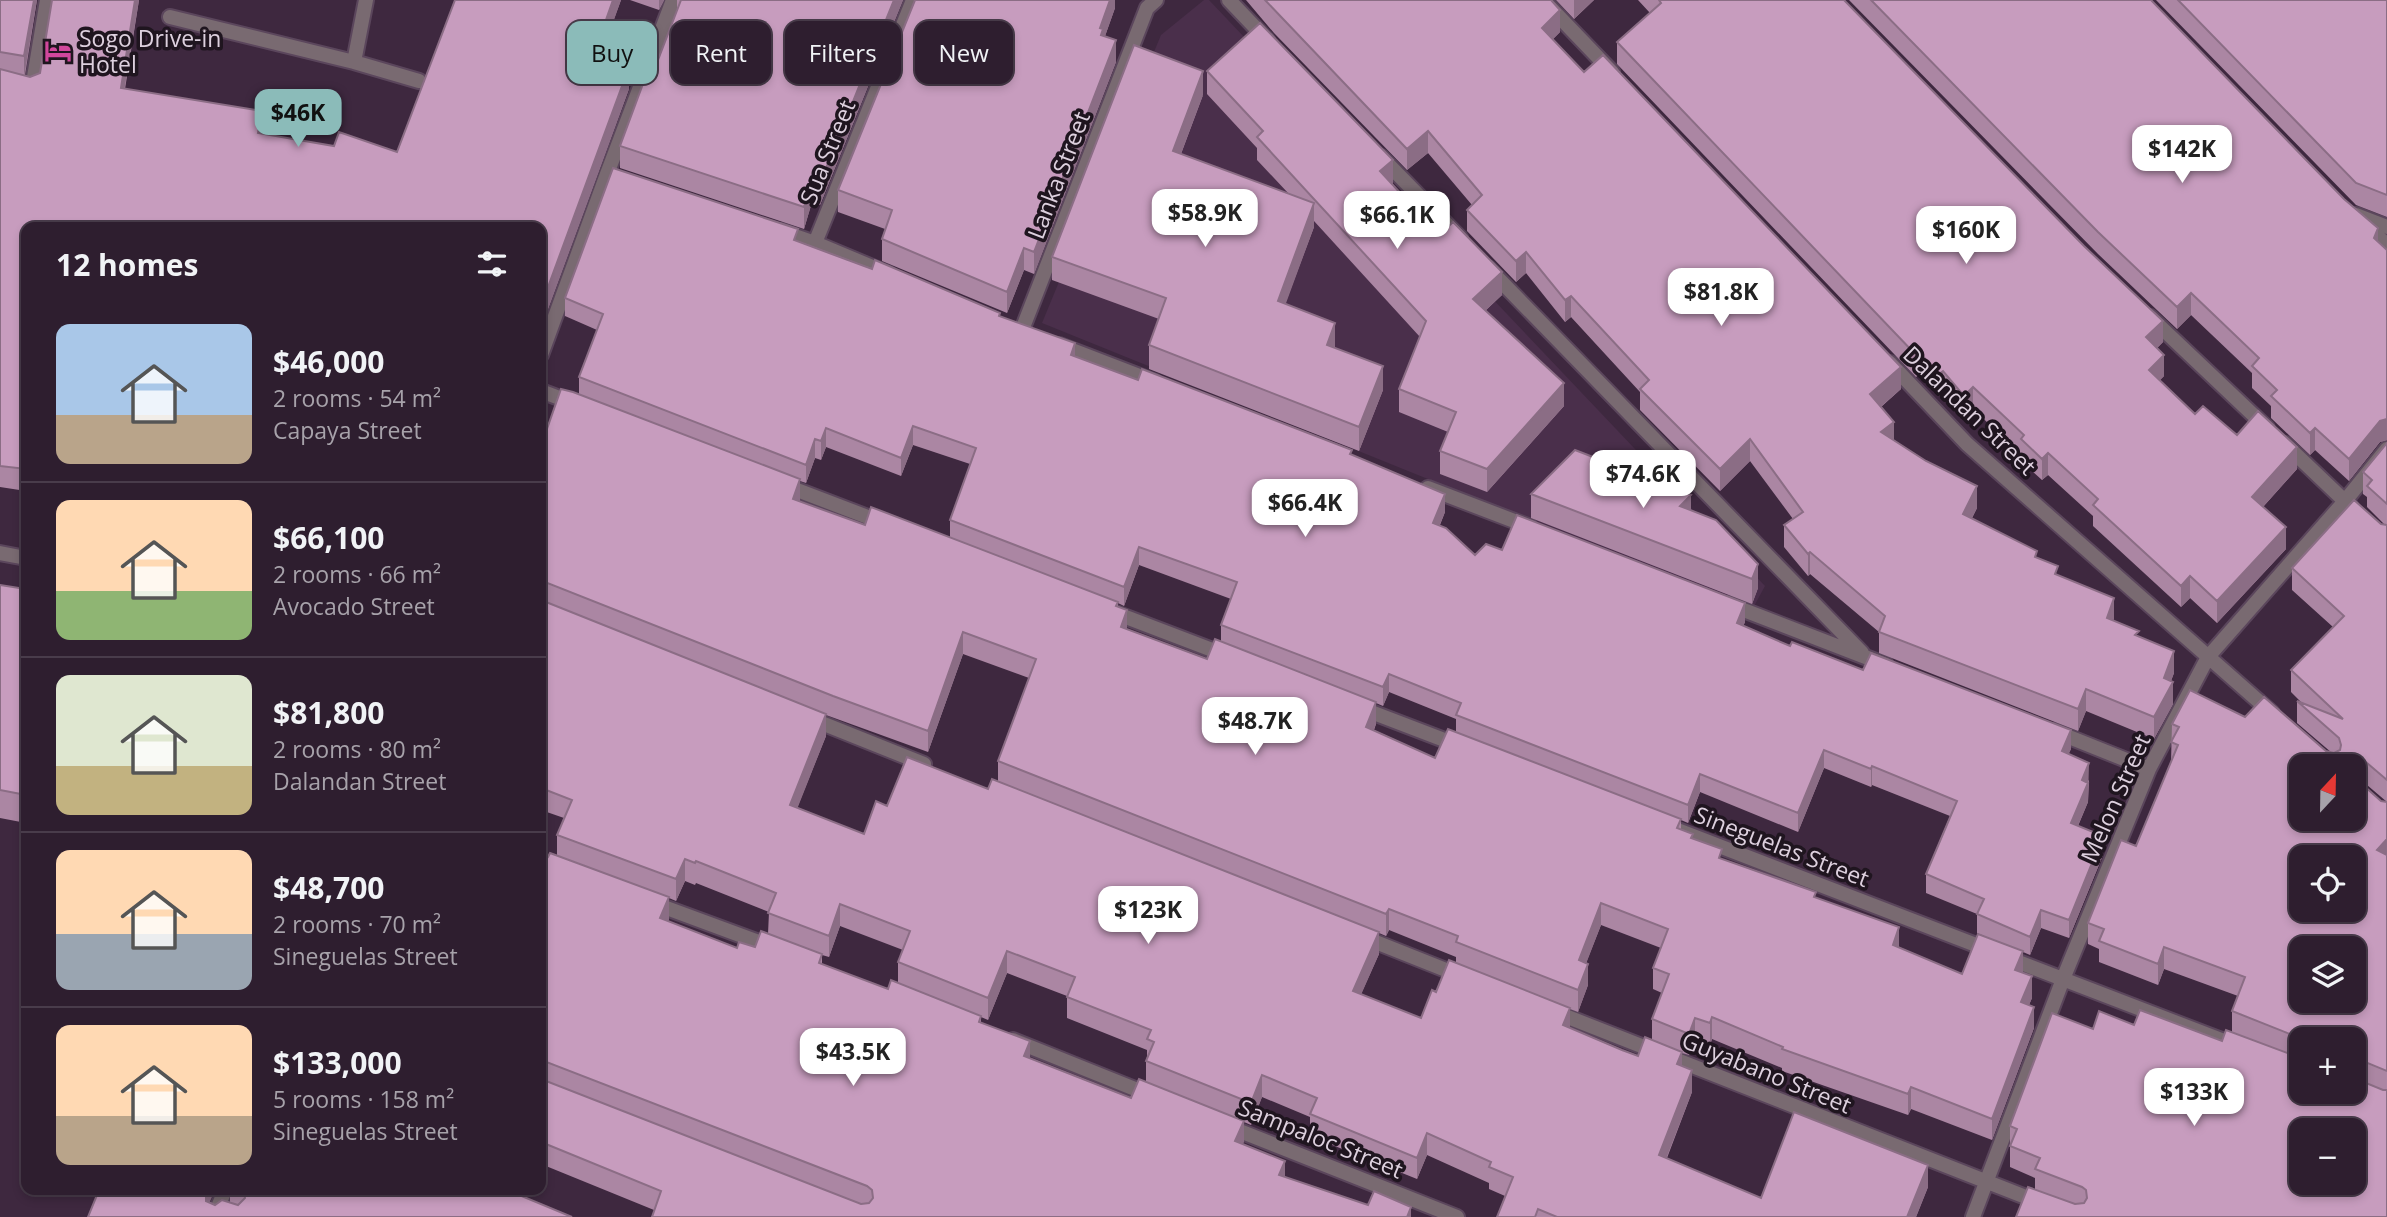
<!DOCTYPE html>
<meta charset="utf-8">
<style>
:root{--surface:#2e1e2f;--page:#3a2b3b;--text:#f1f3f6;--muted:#a7a2aa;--line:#493c4b;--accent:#8bbbb9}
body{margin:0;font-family:"Open Sans",sans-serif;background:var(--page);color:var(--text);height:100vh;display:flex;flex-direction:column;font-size:26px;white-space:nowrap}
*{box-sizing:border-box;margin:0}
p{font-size:23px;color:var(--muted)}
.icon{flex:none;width:38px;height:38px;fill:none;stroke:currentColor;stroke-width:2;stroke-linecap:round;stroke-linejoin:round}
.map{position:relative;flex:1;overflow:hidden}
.side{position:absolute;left:21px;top:222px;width:525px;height:973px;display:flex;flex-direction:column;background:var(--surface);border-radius:14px;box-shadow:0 4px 10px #0003,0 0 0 2px var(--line)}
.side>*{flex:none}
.guide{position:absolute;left:567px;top:21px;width:665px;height:63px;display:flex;gap:14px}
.needle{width:46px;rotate:22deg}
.fabs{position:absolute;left:2289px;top:754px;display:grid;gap:14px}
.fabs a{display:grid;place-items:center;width:77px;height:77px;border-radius:14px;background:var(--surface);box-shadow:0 4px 10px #0003,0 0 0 2px var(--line);font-size:35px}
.price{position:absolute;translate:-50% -60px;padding:0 16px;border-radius:14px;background:#fff;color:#222;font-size:23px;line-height:46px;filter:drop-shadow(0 2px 4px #0008)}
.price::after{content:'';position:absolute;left:50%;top:42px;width:21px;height:16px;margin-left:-10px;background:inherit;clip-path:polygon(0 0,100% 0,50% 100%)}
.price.on{background:var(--accent);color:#111}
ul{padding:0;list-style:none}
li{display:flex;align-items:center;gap:21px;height:175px;padding:0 35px}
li+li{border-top:2px solid var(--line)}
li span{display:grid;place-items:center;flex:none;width:196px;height:140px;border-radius:14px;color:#555}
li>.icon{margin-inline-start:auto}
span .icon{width:84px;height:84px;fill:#fffc;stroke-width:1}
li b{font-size:30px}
h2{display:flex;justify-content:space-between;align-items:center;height:84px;padding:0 35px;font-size:30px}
.chip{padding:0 24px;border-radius:14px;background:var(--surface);box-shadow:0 4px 10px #0003,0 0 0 2px var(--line);font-size:24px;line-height:63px}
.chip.on{background:var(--accent);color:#111}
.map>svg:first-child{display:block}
.built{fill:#4a2f4b}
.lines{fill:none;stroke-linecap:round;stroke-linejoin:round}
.service-casing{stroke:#5b465c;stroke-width:18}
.minor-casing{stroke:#5b465c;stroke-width:18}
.tertiary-casing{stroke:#5b465c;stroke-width:18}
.service{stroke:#796a71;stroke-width:14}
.minor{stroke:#796a71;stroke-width:14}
.tertiary{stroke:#796a71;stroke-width:14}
.wall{fill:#ab86a3;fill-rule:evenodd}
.shaded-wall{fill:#8b6d85}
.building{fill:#c79cbe;stroke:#8b6d85;stroke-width:2;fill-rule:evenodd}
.labels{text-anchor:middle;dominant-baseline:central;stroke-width:7;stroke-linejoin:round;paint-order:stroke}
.poi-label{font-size:23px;fill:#ddd0de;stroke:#1f151f;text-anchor:start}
.street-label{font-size:23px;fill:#ddd0de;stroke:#1f151f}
</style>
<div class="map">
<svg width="2387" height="1217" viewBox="0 0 2387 1217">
<rect width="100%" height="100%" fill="#3e283f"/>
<path class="built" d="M1204 0H1209L1765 586 1752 610 1042 323 1161 35Z"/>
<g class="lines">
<defs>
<path id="service" d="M170 17 354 62 419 81
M354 62 366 0
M0 82 32 89 47 0"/>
<path id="minor" d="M1229 0 1267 40
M1543 0 1612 72
M1381 157 1460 238
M2356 215 2387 227
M781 231 815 243 889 274
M815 243 913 0
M1488 268 1862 653
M2150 317 2267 428
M1022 330 1147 8 1156 0
M1059 345 1155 382
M541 355 607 174 673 0
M1890 363 1967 444 2272 713
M541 391 575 404
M2285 444 2351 507
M784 485 886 524
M1428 488 1530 527
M0 553 26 558
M1728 604 1886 665
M1110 611 1228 656
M1358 707 1460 746
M809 718 924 764
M2054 731 2149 769
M1675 829 1989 950
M653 903 775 948
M1363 937 1461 976
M2008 958 2237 1046
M1555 1012 2041 1203
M1013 1040 1150 1095
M1227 1126 1457 1217
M214 1217 225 1190
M1973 1217 2063 979 2149 769 2208 657 2345 501 2387 449"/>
<path id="tertiary" d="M2365 225 2387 245"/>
</defs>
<use href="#service" class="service-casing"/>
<use href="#minor" class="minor-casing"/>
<use href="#tertiary" class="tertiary-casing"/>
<use href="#service" class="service"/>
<use href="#minor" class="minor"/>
<use href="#tertiary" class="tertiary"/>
</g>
<path class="wall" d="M0 0H37L25 75 30 77 40 73 52 0H139L125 89 262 134 334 146 397 152 455 0H621L600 57 629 89 548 309 541 306V228H26V491L0 487Z
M630 0H664L659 10Z
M677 0H903L820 205 812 202 804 229 620 168V146L653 73 677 10Z
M1115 0V8L1105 36 1116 62 1034 274 1024 270 1007 313 882 261V239L885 229 838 212V190Z
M1246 0H1551L1560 32 1553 39 1584 72 1901 389 1881 407 1894 441 1977 508 1972 518 2037 558 2114 621 2139 637 2174 673 2171 681 2173 704 2154 739 2086 711 2078 731 1879 653V632L1810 574 1808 576 1784 547V525L1793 519 1750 461 1720 491 1640 410V392L1571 317 1565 322 1526 273 1516 282 1467 231V210L1472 205 1428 153 1407 170 1274 33Z
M1556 0H1594L1574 19Z
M1638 0H1844L2163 342 2157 348 2164 376 2160 380 2195 414 2237 435 2297 469 2263 507 2286 549 2217 623 2190 598 2181 607 2093 526V516L2048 475 2042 480 2021 461V454L1973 409 1964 417 1943 393 1939 396 1919 374 1916 377 1617 64V42L1650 13Z
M1849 0H2151L2378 242 2387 250V440L2380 442 2349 481 2315 450 2310 455 2271 418V406L2252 388V373L2191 315 2177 329 2098 254Z
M2156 0H2387V217L2356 205Z
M1207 71 1393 183 1392 184 1439 235 1502 295 1485 311 1564 406 1487 492 1440 474V451L1448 432 1399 412V389L1420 337 1314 221V227L1285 304 1335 346V348L1383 390 1359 451 1149 369V345L1159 319 1052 280V257L1203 95 1181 154 1289 194 1257 160V148L1207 94Z
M798 241 1000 316 1075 356 1138 380 1352 455 1445 512 1440 525 1475 555 1502 550 1745 622 1743 626 1790 646 1863 670 2071 749 2068 754 2089 781 2088 802 2078 826 2103 855 2069 938 2041 928 2030 955 2023 952V973L2032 998 2029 1005 2034 1028 1992 1140 1911 1109 1908 1115 1782 1071V1068L1712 1039 1710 1045 1695 1040 1689 1055 1682 1053V1066L1692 1092 1667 1158 1761 1198 1928 1187 1916 1217H1497L1505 1196 1489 1189V1183L1427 1155 1417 1179 1310 1136V1117L1262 1097 1251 1125 1244 1122 1243 1144 1285 1177 1368 1205 1411 1217 654 1210 541 1164V854L548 857 557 855V835L564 818 541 810V446L579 394V377L597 330 565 316V298ZM913 445 970 464 950 520V537L865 525 799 502 800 481 806 483 815 458 821 460 826 447 901 476ZM1139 565 1231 599 1221 625V642L1207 659 1127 629 1118 607V603L1124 606ZM963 654 1029 678 998 761V782L988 789 887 806 864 834 797 808 826 736V715L928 752ZM1389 692 1456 719V732L1435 758 1374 730 1376 724V703L1383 706ZM1824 768 1871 787 1872 785 1950 816 1926 874V893L1977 914V933L2003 944 1962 974 1899 947 1816 898 1722 859 1693 839 1681 829V820L1688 823 1700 792 1798 832ZM685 881 695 885 696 883 769 912 768 934 755 947 737 948 668 921 669 919V898L676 901ZM1601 925 1661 948 1653 968V989L1662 993 1652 1019V1040L1638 1056 1622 1050 1570 1028V1009L1578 1012 1588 985 1586 963ZM840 926 903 950 898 962V983L888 989 822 964V955L829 957ZM1389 930 1456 957V962L1421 1018 1361 994 1379 954V933L1386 936ZM1007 973 1067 996V1018L1147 1050V1057L1146 1061V1082L1131 1098 1030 1058 981 1023V1017L988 1020Z
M2387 443V1217H2016L2035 1190V1178L2010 1167V1126L2093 1029 2134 1025 2222 1041 2232 1032V1011L2238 996 2164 969 2158 985 2099 962V949L2088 944V923L2136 846 2171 762 2172 724 2245 717 2326 751 2332 753 2297 723V701L2302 703 2291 692V670L2333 627 2292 590V568L2381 524 2385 525 2367 507V497L2363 494V472ZM2301 766H2354V819ZM2354 777 2360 779 2387 802 2381 801ZM2301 1040H2354V1092H2301Z
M1531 494 1691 510 1716 520 1758 588 1752 604 1531 518Z
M0 585 26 589V823L0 818Z
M230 1190H507L88 1217 210 1202 215 1205 230 1202Z"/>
<path class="shaded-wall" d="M34 0H37L24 77V56Z
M135 0H139L121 110V88Z
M613 0H621L594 76V54Z
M659 0H664L659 10Z
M894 0H903L820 205V183Z
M1110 0H1115V8L1103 42V50L1100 28Z
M1574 0H1594L1574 19Z
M1560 10V32L1542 50V28Z
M1116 40V62L1034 274V252Z
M629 67V89L548 309V287Z
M1203 71V95L1173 175V151Z
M262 111V133L258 155V133Z
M1428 131V153L1407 170V149Z
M1393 160V183L1380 194V171Z
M812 181V202L804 229V207Z
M1314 203V227L1278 325V301Z
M2378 228V250L2374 238Z
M1024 248V270L1007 313V292Z
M1526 252V273L1516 282V261Z
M1502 272V295L1473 322V299Z
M2191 293V315L2177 329V307Z
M1571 296V317L1565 322V300Z
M2163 321V342L2146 359V337Z
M1335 323V346L1327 369V345Z
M1075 343V361L1071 355Z
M1919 352V374L1916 377V355Z
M2164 355V376L2149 391V370Z
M1383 366V390L1359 451V427Z
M1901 367V389L1870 416V394Z
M1943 371V393L1939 396V374Z
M1564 383V406L1487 492V469Z
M1973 387V409L1964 417V396Z
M2387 419V440L2380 442 2349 481V459L2380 421Z
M1894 422V443L1881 432Z
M913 426V445L901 476V458Z
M826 428V447L821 460V441Z
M2315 428V450L2310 455V433Z
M815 439V458L806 483V465Z
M1750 439V461L1720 491V469Z
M2297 447V469L2252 519V497Z
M2048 453V475L2042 480V459Z
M800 479V501L793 521V499Z
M1977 486V508L1963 536V514Z
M1445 494V512L1433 541V523Z
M1691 495V520L1680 506Z
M2286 527V549L2217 623V601Z
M1139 547V565L1124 606V587Z
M1810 552V574L1808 576V554Z
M1758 564V588L1752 604V579Z
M2190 576V598L2181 607V586Z
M2114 598V620L2107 618Z
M1745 603V622L1737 641V623Z
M1127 610V632L1121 627Z
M963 632V654L928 752V731Z
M2174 651V673L2165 696 2173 682V704L2154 739V717L2164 678Z
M1389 674V692L1383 706V687Z
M2086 689V711L2078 731V709Z
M1376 702V724L1366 749V727Z
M826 714V736L790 827V805Z
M2071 730V749L2062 770V751Z
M1824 750V768L1798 832V813Z
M2352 755V766H2345V762Z
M2089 763 2088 802 2071 842V823L2082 780Z
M1872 766V785L1871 787V769Z
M1700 774V792L1688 823V805Z
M2103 836V855L2069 938V920Z
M2387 839V861L2377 850Z
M685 859V881L676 901V879Z
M669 897V919L660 940V918Z
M1601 903V925L1579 982V960Z
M840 904V926L829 957V936Z
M1389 909V930L1386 936V914Z
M2041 910V928L2030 955V937Z
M1899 927V949L1893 945Z
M1379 932V954L1353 1013V991Z
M2164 947V969L2158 985V964Z
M1007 951V973L988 1020V998Z
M2023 951V973L2015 970Z
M1588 964V985L1578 1012V990Z
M2032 976V998L2021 1023V1002Z
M2034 1007V1028L1992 1140V1119Z
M1570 1008V1029L1563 1025Z
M1712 1017V1039L1710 1045V1023Z
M1695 1018V1040L1689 1055V1034Z
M1030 1041V1063L1024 1056Z
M1682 1052V1073L1677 1064Z
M1692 1070V1092L1659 1177V1155Z
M1262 1075V1097L1251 1125V1103Z
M1911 1087V1109L1908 1115V1094Z
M1244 1121V1142L1235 1163V1141Z
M1427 1133V1155L1417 1179V1158Z
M1285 1161V1183L1279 1175Z
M1928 1165V1187L1916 1217H1907Z
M206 1190H215L205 1213V1192Z
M1411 1207V1217H1407Z"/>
<path class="building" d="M0 0H34L24 56 0 52Z
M52 0H135L121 88 262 111 258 133 334 146 339 132 397 152 455 0H613L594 54 629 67 548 287 541 284V228H26V469L0 466V69L30 77 40 73Z
M681 0H894L820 183 812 181 804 207 620 146 647 73H653Z
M915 0H1110L1100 28 1103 29 1101 35 1116 40 1034 252 1024 248 1007 292 882 239 892 210 838 190Z
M1265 0H1551L1560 10 1542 28 1584 72 1603 55 1901 367 1870 394 1894 422 1881 432 1926 461 1977 486 1963 514 2037 551 2035 557 2058 566 2055 574 2114 598 2107 618 2139 631 2135 635 2174 651 2164 678 2173 682 2154 717 2086 689 2078 709 1879 632 1885 616 1810 552 1808 554 1784 525 1803 512 1750 439 1720 469 1640 389 1649 380 1571 296 1565 300 1526 252 1516 261 1467 210 1482 195 1428 131 1407 149Z
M1659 0H1844L2084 246 2163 321 2146 337 2164 355 2149 370 2195 414 2203 406 2237 435 2258 411 2297 447 2252 497 2286 527 2217 601 2190 576 2181 586 2093 505 2098 499 2048 453 2042 459 2021 439 2024 435 1973 387 1964 396 1943 371 1939 374 1919 352 1916 355 1617 42 1661 3Z
M1871 0H2151L2344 199 2378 228 2374 238 2387 250V419L2380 421 2349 459 2315 428 2310 433 2271 396 2277 390 2252 366 2259 358 2191 293 2177 307 2098 232Z
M2178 0H2387V195L2356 183Z
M1260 23 1393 160 1380 171 1439 235 1453 222 1502 272 1473 299 1564 383 1487 469 1440 451 1456 412 1399 389 1426 321 1257 137 1263 131 1207 71Z
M1134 45 1203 71 1173 151 1314 203 1278 301 1335 323 1327 345 1383 366 1359 427 1149 345 1166 298 1052 257Z
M613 168 798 229 794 240 872 269 875 260 1000 313 999 316 1075 343 1071 355 1138 380 1142 369 1352 450 1350 454 1445 494 1433 523 1446 528 1475 555 1486 544 1502 550 1517 515 1745 603 1737 623 1790 646 1792 642 1863 670 1871 653 2071 730 2062 751 2089 763 2082 780 2088 783 2071 823 2103 836 2069 920 2041 910 2030 937 1977 914 1984 899 1926 874 1957 801 1872 766 1871 769 1824 750 1798 813 1700 774 1688 805 1456 715 1461 703 1389 674 1383 687 1221 625 1237 582 1139 547 1124 587 950 520 976 448 913 426 901 458 826 428 821 441 815 439 806 465 579 377 603 314 565 298Z
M561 389 573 392 800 479 793 499 865 525 871 507 1118 602 1116 606 1127 610 1121 627 1207 659 1215 639 1376 702 1366 727 1435 758 1448 729 1681 819 1677 828 1693 834 1691 838 1722 849 1719 858 1816 892 1814 897 1899 927 1893 945 1962 974 1978 934 2023 951 2015 970 2032 976 2021 1002 2034 1007 1992 1119 1911 1087 1908 1094 1782 1049 1783 1047 1712 1017 1710 1023 1695 1018 1689 1034 1652 1019 1669 974 1653 968 1668 929 1601 903 1579 960 1588 964 1578 990 1456 942 1458 936 1389 909 1386 914 998 761 1036 659 963 632 928 731 833 696 545 582 541 583V446Z
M2387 443V504L2367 486 2372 480 2363 472Z
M1575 450 1691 495 1680 506 1716 520 1758 564 1752 579 1531 494Z
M2354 500 2381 524 2387 525V780L2360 757 2352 755 2345 762 2346 766H2301V819H2354V777L2381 801 2387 802V839L2377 850 2387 855V1071L2358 1059 2354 1060V1040H2305L2232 1011 2245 977 2164 947 2158 964 2099 941 2104 929 2088 923 2121 840 2136 846 2178 745 2171 742 2179 727 2172 724 2190 690 2245 717 2264 697 2326 751 2334 753 2340 750 2341 745 2339 738 2297 701 2343 719 2291 670 2344 616 2292 568ZM2301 858H2354V910H2301ZM2301 948H2354V1001H2301Z
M0 585 26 589V795L0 790Z
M541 600 826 714 790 805 864 834 876 801 887 806 907 757 988 789 992 779 1379 932 1353 991 1421 1018 1432 990 1436 992 1449 960 1570 1008 1563 1025 1622 1050 1638 1056 1645 1037 1682 1052 1677 1064 1692 1070 1659 1155 1761 1198 1794 1112 1928 1165 1907 1217H1557L1538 1209 1535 1217H1497L1513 1177 1489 1167 1491 1162 1427 1133 1417 1158 1310 1114 1317 1098 1262 1075 1251 1103 1146 1061 1154 1042 1147 1039 1151 1030 1067 997 1075 977 1007 951 988 998 898 962 910 931 840 904 829 936 768 913 776 893 696 861 695 863 685 859 676 879 557 835 572 800 541 788Z
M550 853 669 897 660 918 737 948 739 942 755 947 761 931 822 954 819 963 888 989 891 980 981 1016 979 1022 1030 1041 1024 1056 1093 1083 1131 1098 1139 1079 1244 1121 1235 1141 1285 1161 1279 1175 1368 1205 1374 1191 1411 1207 1407 1217H652L661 1191 541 1142V1079L861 1204 869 1203 873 1198 872 1190 867 1186 544 1061 541 1062V854L548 857Z
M2140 1010 2222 1041 2226 1030 2298 1057H2301V1092H2354V1078L2383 1090H2387V1217H2016L2028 1187 2075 1204 2084 1203 2087 1198 2086 1190 2082 1187 2035 1169 2040 1158 2010 1146 2017 1129 2010 1126 2052 1013 2093 1029 2099 1011 2134 1025ZM2301 1130H2354V1183H2301Z
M99 1190H206V1201L215 1205 222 1200 238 1205 245 1198 243 1190H507L572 1217H88Z"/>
<defs>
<symbol id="hotel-bare" viewBox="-9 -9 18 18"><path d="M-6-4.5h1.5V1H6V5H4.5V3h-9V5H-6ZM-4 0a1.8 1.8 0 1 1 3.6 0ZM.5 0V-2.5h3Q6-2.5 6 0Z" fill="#d1479c" stroke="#1f151f" stroke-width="2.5" paint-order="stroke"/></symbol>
</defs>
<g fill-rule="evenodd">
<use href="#hotel-bare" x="39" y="32" width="38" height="38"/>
</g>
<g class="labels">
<g class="poi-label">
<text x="79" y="38">Sogo Drive-in<tspan x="79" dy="26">Hotel</tspan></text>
</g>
<g class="street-label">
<text transform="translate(827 152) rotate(-68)">Sua Street</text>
<text transform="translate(1058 175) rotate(-69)">Lanka Street</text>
<text transform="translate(1970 410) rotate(44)">Dalandan Street</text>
<text transform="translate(2115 798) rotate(-66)">Melon Street</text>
<text transform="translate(1782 846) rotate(21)">Sineguelas Street</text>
<text transform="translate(1767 1072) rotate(22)">Guyabano Street</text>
<text transform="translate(1321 1138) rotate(22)">Sampaloc Street</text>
</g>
</g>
</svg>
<div class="fabs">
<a><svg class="needle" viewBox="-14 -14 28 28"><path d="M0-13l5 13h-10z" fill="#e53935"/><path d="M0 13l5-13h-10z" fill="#a7a2aa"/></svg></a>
<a><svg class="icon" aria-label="locate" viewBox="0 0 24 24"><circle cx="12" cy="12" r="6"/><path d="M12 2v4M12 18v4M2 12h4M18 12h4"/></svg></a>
<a><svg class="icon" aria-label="layers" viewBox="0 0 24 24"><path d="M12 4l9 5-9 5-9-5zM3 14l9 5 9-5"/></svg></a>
<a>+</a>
<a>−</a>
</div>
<b class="price on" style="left:298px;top:149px">$46K</b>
<b class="price" style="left:2182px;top:185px">$142K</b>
<b class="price" style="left:1205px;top:249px">$58.9K</b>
<b class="price" style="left:1397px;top:251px">$66.1K</b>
<b class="price" style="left:1966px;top:266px">$160K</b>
<b class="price" style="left:1721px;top:328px">$81.8K</b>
<b class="price" style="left:1643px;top:510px">$74.6K</b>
<b class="price" style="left:1305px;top:539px">$66.4K</b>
<b class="price" style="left:1255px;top:757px">$48.7K</b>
<b class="price" style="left:1148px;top:946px">$123K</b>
<b class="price" style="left:853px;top:1088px">$43.5K</b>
<b class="price" style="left:2194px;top:1128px">$133K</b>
<div class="guide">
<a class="chip on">Buy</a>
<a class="chip">Rent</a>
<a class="chip">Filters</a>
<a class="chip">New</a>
</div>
<section class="side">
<h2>12 homes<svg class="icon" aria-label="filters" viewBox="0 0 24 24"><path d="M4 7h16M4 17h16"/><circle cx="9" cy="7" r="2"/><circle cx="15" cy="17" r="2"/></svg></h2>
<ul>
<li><span style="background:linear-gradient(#a9c7e8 65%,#b9a48a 0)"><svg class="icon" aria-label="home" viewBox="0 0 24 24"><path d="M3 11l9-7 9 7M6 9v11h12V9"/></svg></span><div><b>$46,000</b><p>2 rooms · 54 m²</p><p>Capaya Street</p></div></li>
<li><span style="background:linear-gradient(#ffd9b3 65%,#8fb573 0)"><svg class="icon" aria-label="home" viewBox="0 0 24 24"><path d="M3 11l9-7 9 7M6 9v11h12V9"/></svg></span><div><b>$66,100</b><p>2 rooms · 66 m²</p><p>Avocado Street</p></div></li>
<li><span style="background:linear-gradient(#dfe7d0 65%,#c2b280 0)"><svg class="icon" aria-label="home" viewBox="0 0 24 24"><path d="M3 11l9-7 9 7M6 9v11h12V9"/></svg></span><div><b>$81,800</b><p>2 rooms · 80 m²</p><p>Dalandan Street</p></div></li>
<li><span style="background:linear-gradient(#ffd9b3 60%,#9aa5b1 0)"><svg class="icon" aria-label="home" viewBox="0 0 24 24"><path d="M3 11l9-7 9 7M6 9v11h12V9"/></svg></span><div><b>$48,700</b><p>2 rooms · 70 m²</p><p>Sineguelas Street</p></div></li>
<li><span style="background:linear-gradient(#ffd9b3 65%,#b9a48a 0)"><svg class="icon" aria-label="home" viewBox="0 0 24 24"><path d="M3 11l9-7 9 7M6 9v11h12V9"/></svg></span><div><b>$133,000</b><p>5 rooms · 158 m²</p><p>Sineguelas Street</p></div></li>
</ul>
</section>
</div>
